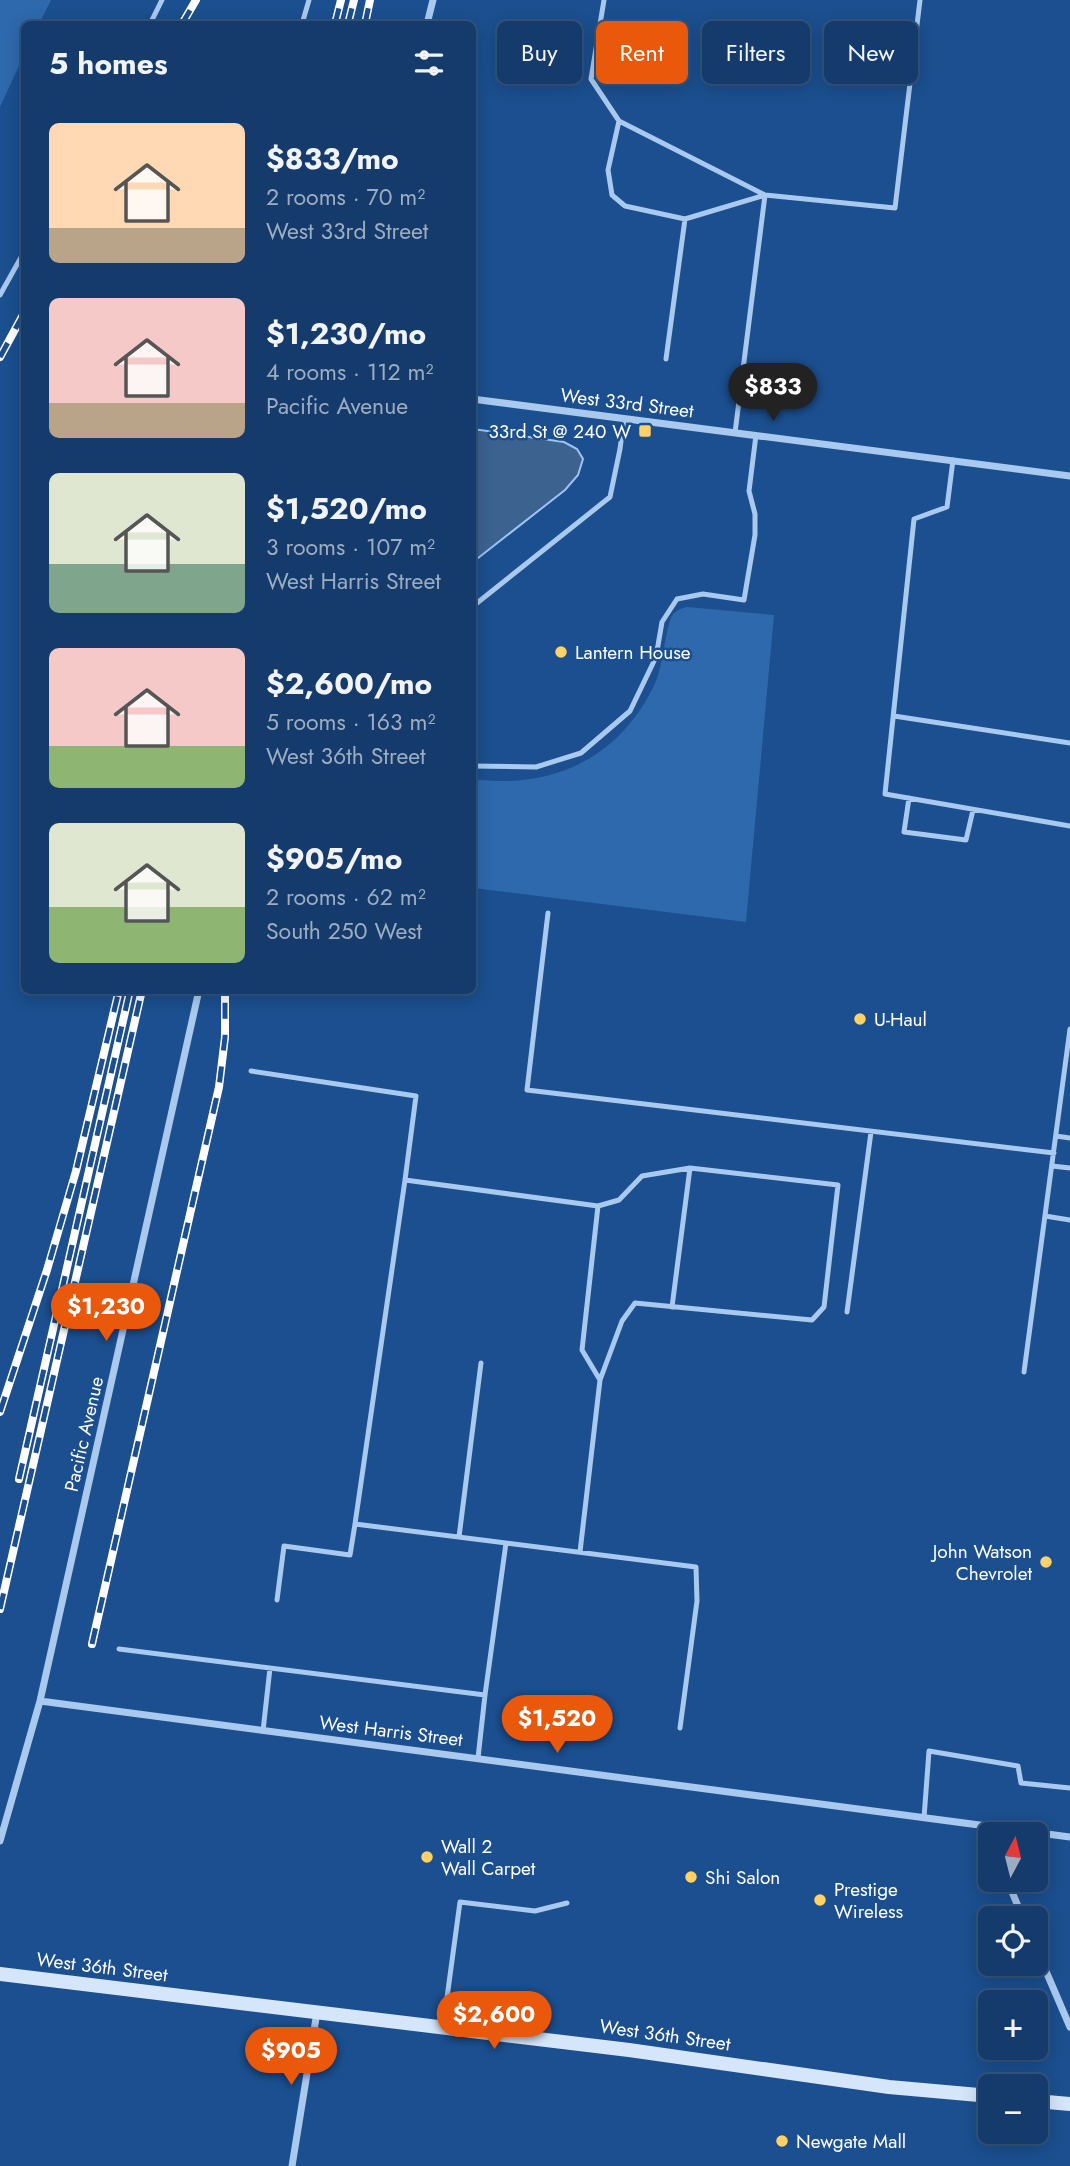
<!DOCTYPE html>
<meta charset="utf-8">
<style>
:root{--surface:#143b6b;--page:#214673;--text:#f1f3f6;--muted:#9dadc1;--line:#33557e;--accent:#ea580c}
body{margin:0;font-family:Jost,sans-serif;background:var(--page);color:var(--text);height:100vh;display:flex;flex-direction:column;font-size:26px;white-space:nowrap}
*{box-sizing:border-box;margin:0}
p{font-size:23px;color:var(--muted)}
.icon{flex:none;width:38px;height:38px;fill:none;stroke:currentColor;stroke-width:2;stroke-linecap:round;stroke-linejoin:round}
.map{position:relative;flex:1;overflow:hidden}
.panel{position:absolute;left:21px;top:21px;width:455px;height:973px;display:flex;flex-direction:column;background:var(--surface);border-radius:10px;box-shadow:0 4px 18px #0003,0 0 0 2px var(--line)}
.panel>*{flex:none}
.top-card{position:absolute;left:497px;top:21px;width:467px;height:63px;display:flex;gap:14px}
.needle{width:46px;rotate:7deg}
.controls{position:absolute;left:978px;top:1822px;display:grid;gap:14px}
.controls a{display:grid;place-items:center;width:70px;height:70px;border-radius:10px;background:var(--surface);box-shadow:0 4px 18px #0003,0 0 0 2px var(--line);font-size:35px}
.price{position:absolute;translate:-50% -60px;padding:0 16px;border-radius:24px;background:var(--accent);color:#fff;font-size:23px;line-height:46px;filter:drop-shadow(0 2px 4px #0008)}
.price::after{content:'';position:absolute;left:50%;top:42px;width:21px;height:16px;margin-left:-10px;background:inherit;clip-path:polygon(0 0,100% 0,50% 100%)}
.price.active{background:#222;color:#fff}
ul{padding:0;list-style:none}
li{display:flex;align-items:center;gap:21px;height:175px;padding:0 28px}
li span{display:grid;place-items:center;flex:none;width:196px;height:140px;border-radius:10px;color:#555}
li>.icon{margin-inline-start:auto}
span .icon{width:84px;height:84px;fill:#fffc;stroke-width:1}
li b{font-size:30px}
h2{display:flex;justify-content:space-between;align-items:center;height:84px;padding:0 28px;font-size:30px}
.chip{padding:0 24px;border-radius:10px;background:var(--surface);box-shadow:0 4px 18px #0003,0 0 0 2px var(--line);font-size:24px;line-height:63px}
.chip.active{background:var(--accent);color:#fff}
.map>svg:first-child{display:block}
.green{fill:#2e69ad}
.water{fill:#3c6290;stroke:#9cc4f0;stroke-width:2}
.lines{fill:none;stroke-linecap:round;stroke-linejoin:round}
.lane{stroke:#a9c9ee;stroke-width:5}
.street{stroke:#a9c9ee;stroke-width:7}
.secondary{stroke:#d6e6fa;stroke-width:14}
.rail-casing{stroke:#fff;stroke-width:8}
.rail{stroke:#1b4f8f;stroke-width:5;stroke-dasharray:16;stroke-linecap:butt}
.poi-dot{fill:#ffd166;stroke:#1b4f8f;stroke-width:2.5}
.labels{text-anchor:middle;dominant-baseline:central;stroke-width:5;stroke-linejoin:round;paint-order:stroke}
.street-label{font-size:19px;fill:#fff;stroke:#1b4f8f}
.poi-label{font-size:19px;fill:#fff;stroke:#1b4f8f;text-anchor:start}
</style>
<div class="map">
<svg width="1070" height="2166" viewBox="0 0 1070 2166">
<rect width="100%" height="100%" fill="#1b4f8f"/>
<path class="green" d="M0 0H51L39 24H24V55L0 107Z
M687 607 774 615 746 922 473 888V779C553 790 622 757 656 681 663 665 666 624 673 614 677 610 682 608 687 607Z"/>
<path class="water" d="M473 429 564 442 577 449 583 459 578 475 565 490 473 562Z"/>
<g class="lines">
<path class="lane" d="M604 0 591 79 619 121 765 195 735 433
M150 24 162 0
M302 24 309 0
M619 121 608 170 612 195 625 206 685 219
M0 295 24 252
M666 359 685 219 765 195 895 208 920 0
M953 460 947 507 914 519 885 794 1070 826
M472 607 610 497 620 449 624 418
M894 716 1070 743
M472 766 536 767 581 753 630 711 656 657 662 622 677 599 703 594 744 600 755 535V514L749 491 756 435
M909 798 904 832 966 840 973 810
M548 913 527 1090 1054 1153
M251 1071 416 1096 405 1180
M1056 1136 1070 1138
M1052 1166 1070 1168
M598 1206 619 1200 642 1176 690 1168
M1045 1216 1070 1220
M847 1312 871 1132
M1024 1372 1070 1029
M355 1524 405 1180 598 1206 582 1350 600 1380
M459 1537 481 1363
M580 1552 600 1380 622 1321 635 1303 812 1320 824 1307 838 1185 690 1168 672 1307
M277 1600 284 1546 350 1555 355 1524 696 1567 697 1601 680 1728
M119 1649 485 1695 478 1758
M485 1695 506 1543
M263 1731 270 1668
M924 1818 929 1751 1018 1766 1021 1783 1070 1788
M443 2027 460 1902 535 1911 567 1903"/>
<path class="street" d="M427 24 433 0
M472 399 1070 476
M40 1701 1070 1837
M984 1826 990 1841
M0 1841 40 1701 199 990
M1007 1880 1023 1918
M1036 1948 1070 2027
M292 2166 317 2012"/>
<path class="secondary" d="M0 1974 629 2050 889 2087 990 2096
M1036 2101 1070 2104"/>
<defs>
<path id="rail" d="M182 24 196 0
M335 24 341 0
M348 24 354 0
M365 24 370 0
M0 357 24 313
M0 1412 47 1270 76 1171 119 990
M19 1479 130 990
M0 1609 142 990
M92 1644 219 1087 225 1037V990"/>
</defs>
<use href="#rail" class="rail-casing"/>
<use href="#rail" class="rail"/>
</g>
<g class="poi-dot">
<rect x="638" y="424" width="14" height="14" rx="3.5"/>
<circle cx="561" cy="652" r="7"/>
<circle cx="860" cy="1019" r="7"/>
<circle cx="1046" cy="1562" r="7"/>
<circle cx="427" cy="1857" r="7"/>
<circle cx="691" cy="1877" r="7"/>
<circle cx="820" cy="1900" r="7"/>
<circle cx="782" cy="2141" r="7"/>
</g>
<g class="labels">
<g class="street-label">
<text transform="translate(627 403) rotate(7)">West 33rd Street</text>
<text transform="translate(84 1434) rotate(-77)">Pacific Avenue</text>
<text transform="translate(391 1731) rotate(7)">West Harris Street</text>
<text transform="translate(102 1967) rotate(7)">West 36th Street</text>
<text transform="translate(665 2035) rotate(8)">West 36th Street</text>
</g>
<g class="poi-label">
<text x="631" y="431" text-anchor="end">33rd St @ 240 W</text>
<text x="575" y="652">Lantern House</text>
<text x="874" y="1019">U-Haul</text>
<text x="1032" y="1551" text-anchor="end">John Watson<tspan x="1032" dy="22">Chevrolet</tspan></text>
<text x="441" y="1846">Wall 2<tspan x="441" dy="22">Wall Carpet</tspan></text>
<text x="705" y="1877">Shi Salon</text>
<text x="834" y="1889">Prestige<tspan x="834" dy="22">Wireless</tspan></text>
<text x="796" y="2141">Newgate Mall</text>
</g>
</g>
</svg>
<div class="controls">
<a><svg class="needle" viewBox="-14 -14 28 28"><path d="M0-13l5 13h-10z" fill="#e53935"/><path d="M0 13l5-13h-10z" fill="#9dadc1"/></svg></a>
<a><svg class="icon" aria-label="locate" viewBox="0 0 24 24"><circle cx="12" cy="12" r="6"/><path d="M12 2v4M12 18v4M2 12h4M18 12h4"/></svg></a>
<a>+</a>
<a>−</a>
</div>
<b class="price active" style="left:773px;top:423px">$833</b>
<b class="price" style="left:106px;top:1343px">$1,230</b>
<b class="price" style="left:557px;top:1755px">$1,520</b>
<b class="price" style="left:494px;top:2051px">$2,600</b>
<b class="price" style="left:291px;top:2087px">$905</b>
<div class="top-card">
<a class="chip">Buy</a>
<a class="chip active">Rent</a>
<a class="chip">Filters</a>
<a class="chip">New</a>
</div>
<section class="panel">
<h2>5 homes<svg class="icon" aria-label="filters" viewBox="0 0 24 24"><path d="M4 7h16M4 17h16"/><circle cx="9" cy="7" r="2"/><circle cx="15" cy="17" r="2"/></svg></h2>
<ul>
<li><span style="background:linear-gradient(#ffd9b3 75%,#b9a48a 0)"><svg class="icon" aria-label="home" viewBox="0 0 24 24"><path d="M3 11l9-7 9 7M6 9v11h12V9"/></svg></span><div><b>$833/mo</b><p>2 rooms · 70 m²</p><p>West 33rd Street</p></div></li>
<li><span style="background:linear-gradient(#f6c9c9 75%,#b9a48a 0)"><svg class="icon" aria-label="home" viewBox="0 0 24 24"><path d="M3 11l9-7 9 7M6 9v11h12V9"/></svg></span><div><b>$1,230/mo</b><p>4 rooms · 112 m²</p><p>Pacific Avenue</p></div></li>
<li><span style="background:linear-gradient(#dfe7d0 65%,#7fa58c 0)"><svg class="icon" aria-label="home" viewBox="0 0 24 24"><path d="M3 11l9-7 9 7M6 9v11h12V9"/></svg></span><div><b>$1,520/mo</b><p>3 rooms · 107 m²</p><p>West Harris Street</p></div></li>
<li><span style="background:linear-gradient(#f6c9c9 70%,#8fb573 0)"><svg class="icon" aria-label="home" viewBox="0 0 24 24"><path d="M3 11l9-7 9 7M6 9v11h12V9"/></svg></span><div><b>$2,600/mo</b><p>5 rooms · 163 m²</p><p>West 36th Street</p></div></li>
<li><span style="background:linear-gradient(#dfe7d0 60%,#8fb573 0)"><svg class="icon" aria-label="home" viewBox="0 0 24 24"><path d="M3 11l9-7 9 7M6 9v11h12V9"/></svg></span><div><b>$905/mo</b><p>2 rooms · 62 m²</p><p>South 250 West</p></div></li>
</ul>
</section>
</div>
